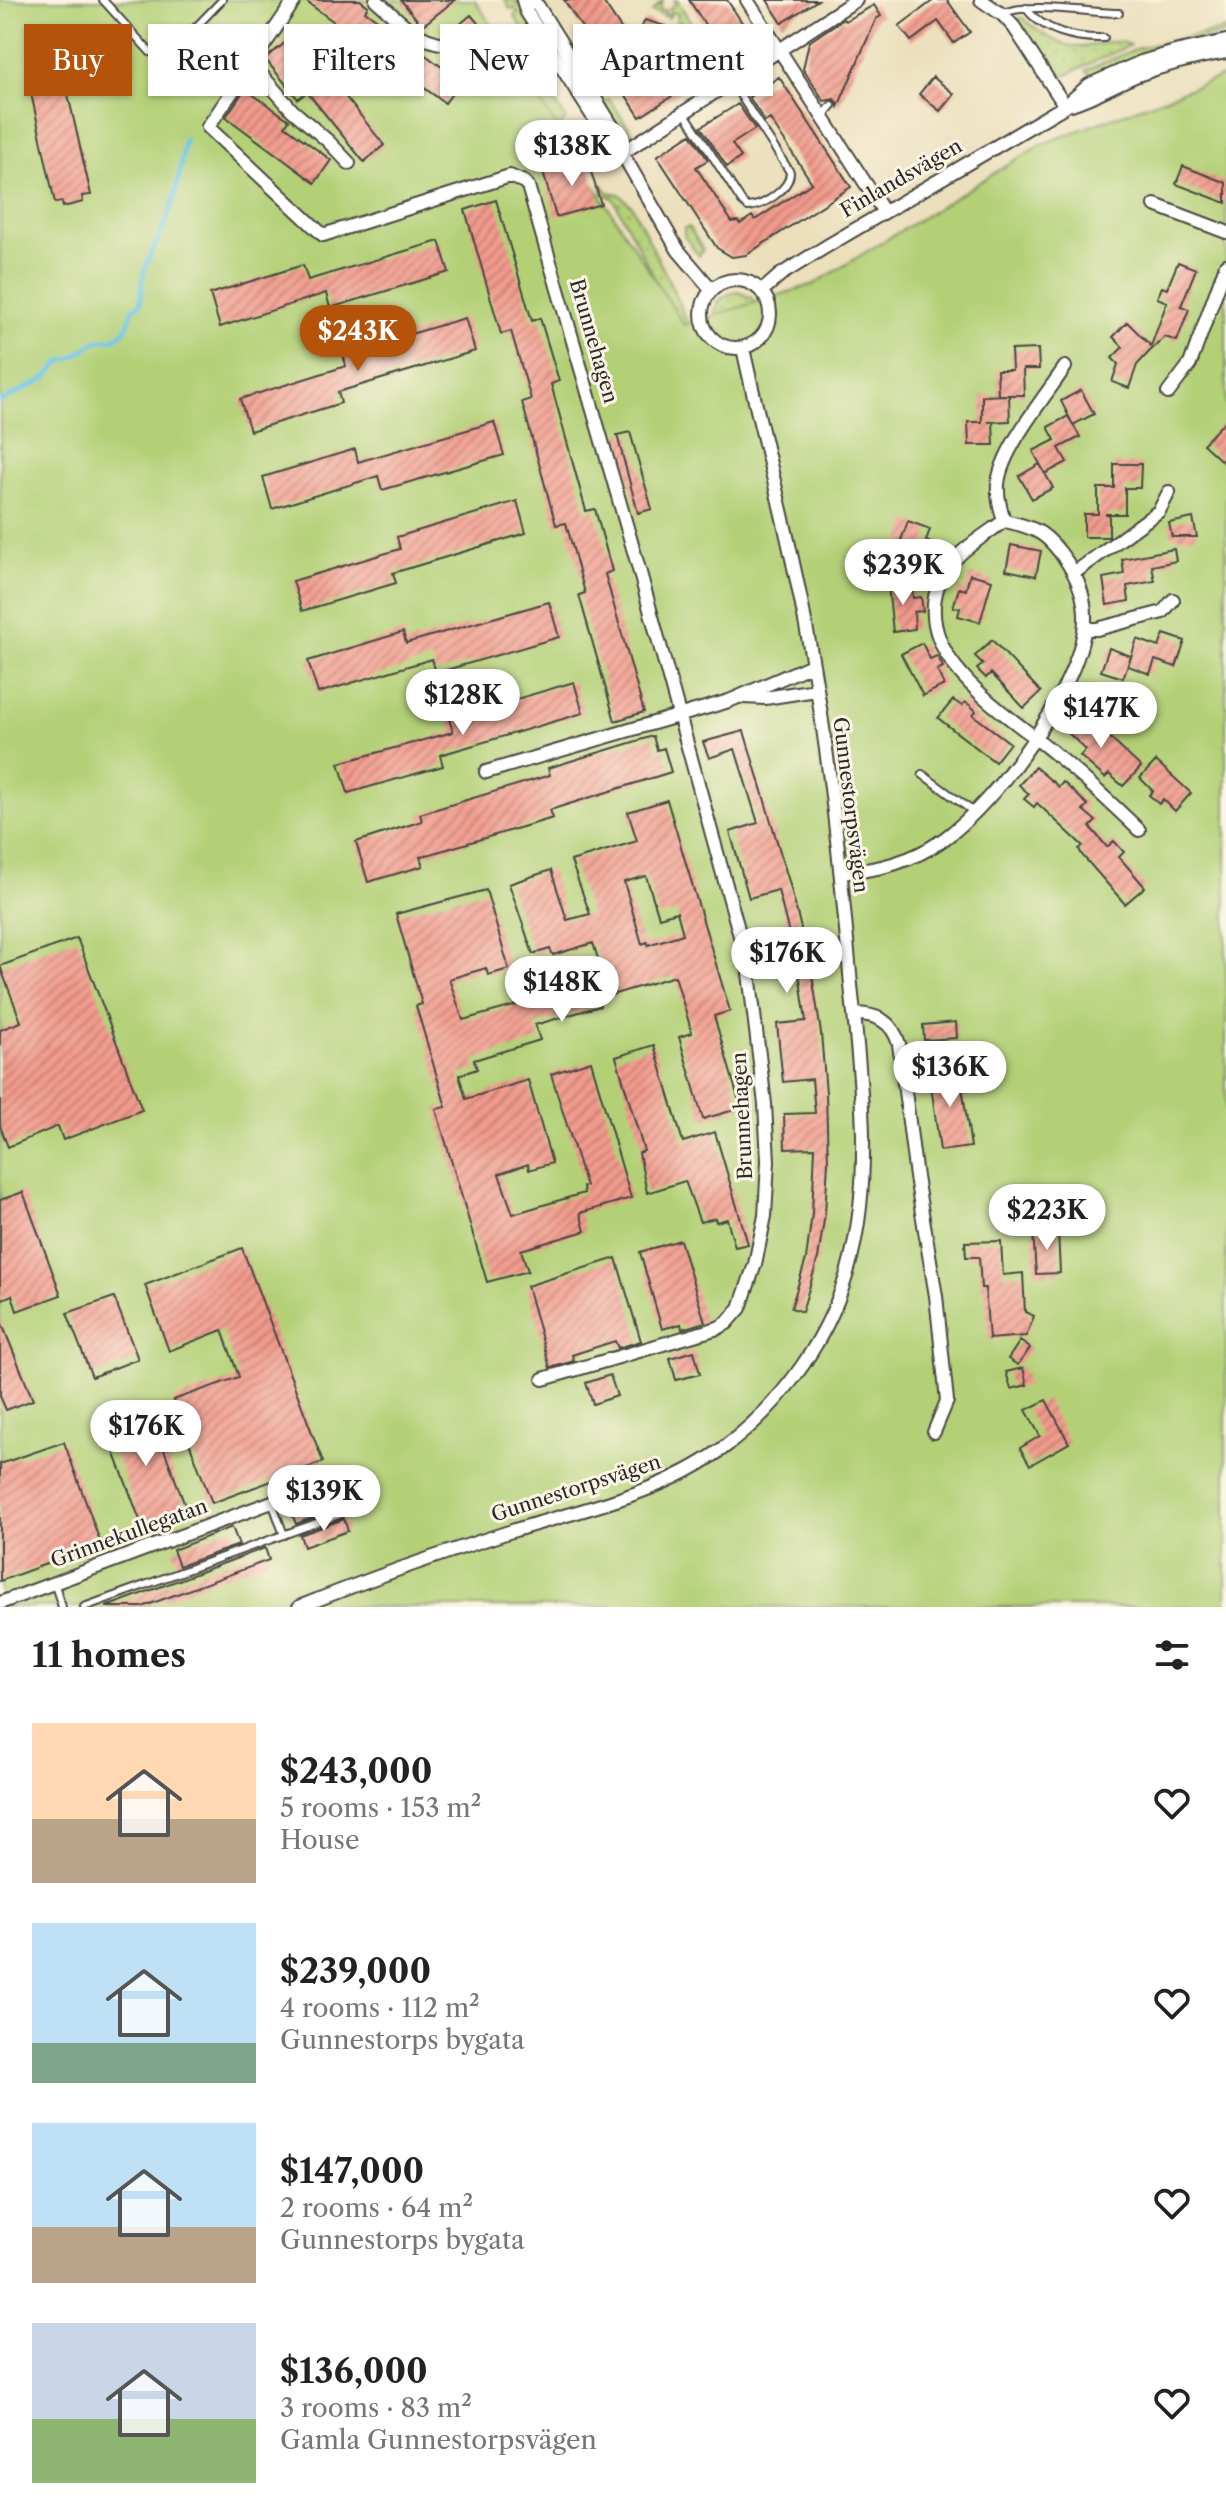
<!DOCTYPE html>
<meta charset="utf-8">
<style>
:root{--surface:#fff;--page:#f2f2f2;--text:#222;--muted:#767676;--accent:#b45309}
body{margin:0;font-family:"Libre Caslon Text",serif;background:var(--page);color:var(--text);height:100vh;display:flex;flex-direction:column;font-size:30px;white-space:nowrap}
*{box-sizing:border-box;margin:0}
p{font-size:26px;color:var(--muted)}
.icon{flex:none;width:44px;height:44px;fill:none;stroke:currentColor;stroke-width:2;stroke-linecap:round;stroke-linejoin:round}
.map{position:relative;height:1607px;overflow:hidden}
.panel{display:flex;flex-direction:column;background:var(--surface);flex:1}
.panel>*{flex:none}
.guide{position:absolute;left:24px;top:24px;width:800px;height:72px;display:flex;gap:16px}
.price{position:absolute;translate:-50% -68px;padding:0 18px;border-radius:28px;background:#fff;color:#222;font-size:26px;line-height:52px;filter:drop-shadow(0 2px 4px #0008)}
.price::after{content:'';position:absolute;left:50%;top:48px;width:24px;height:18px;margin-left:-12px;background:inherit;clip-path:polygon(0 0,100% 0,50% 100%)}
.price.on{background:var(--accent);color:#fff}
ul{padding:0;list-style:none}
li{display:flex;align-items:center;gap:24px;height:200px;padding:0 32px}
li span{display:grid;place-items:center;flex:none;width:224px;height:160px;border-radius:0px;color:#555}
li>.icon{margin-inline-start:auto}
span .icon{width:96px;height:96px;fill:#fffc;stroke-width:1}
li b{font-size:34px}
h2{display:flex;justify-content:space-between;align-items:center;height:96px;padding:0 32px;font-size:34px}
.pill{padding:0 28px;border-radius:0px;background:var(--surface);box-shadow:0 2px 6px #0004;font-size:28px;line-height:72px}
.pill.on{background:var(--accent);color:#fff}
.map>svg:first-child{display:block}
.grass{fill:url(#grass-dots);stroke:#6f7e51;stroke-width:2}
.green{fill:#b3d077;stroke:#6f7e51;stroke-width:2}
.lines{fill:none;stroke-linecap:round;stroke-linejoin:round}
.stream{stroke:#65c2e3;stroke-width:5}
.building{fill:url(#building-hatch);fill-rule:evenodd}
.lane-casing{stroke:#484641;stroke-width:10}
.street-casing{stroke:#484641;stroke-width:16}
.lane{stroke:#fff;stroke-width:6}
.street{stroke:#fff;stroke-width:12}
.labels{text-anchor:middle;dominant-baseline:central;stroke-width:6;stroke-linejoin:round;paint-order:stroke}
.street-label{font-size:20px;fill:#2b2b2b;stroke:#fcf5e5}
</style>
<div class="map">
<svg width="1226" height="1607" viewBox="0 0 1226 1607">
<defs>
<pattern id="grass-dots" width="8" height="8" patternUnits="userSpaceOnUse" patternTransform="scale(2)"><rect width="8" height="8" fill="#b3d077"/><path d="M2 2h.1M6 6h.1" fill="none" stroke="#9ab367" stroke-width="1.8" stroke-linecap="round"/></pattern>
<pattern id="building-hatch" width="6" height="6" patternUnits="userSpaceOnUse" patternTransform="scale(2)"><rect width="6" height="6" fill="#f19a8c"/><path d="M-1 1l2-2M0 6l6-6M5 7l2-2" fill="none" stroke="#c37e73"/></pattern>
</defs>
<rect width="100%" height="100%" fill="#fcf5e5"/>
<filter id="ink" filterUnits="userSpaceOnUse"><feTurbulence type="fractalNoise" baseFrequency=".0125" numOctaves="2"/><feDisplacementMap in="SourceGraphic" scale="16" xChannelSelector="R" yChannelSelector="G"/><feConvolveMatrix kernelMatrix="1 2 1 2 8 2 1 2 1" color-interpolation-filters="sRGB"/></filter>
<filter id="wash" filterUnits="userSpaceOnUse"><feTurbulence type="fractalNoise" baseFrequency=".006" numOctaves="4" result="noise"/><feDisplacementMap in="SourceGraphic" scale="32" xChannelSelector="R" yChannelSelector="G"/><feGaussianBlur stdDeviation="1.8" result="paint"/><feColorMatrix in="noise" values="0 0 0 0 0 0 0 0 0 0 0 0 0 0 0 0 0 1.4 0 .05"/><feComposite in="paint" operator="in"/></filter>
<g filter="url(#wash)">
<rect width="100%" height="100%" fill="#ebdfbc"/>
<path class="grass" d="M505 0H516L544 48 537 51 514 16 518 13 514 8 510 9Z
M663 0 660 11 666 10 665 13 669 15 671 11 669 9 675 4 674 0H677L694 27 676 21 678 14 672 12 669 18 652 11Z
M1023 17C1033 30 1063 47 1079 47 1099 47 1110 36 1130 45L1059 78 1017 19Z
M1226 29V33L1159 51 1093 77 1086 70 1138 48Z
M537 71 566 119 550 139 527 82Z
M609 99 633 134 632 135 621 132 603 103Z
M601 183 608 192 619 194 632 206 672 287 691 331 680 338 657 283 613 198 603 194Z
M689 227 703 250 699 256 684 236V228Z
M738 292 751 297 758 308 715 319C714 303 722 294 738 292Z"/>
<path class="green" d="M0 0H475L684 325 814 284 1040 145 1226 75V1607H0Z"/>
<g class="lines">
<path class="stream" d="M0 402 46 378 61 361C75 359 83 350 94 343 99 339 106 341 112 339 126 335 130 321 133 309L140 304C143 291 141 278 146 266 153 246 165 229 171 208 179 185 181 163 185 139"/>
</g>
<g id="blocks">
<path class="building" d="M304 0H360L368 6 365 11 461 81 445 103Z
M401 0H455L422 26Z
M564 0H602L632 45 645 20 680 31 669 65 708 40 717 43 689 0H727L755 42 640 117Z
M767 0H818L782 23Z
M934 0H947L970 32 954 43 938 21 911 41 899 26Z
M874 5 881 16 876 19 838 107 837 102 834 99 824 101 803 69 809 42 843 19 845 21Z
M471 15 488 35 476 45 459 25Z
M291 38 329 84 333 81 384 145 364 162 307 92 298 99 265 59Z
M475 45 484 54 461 76 454 66Z
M235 46 246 53 224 85 213 77Z
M55 75 56 79 64 77 91 195 82 196 83 202 63 207 62 202 55 203 29 84 36 83V79Z
M779 77 851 187 746 255 732 257 717 248 657 156 691 134 708 160 696 167 732 222 738 221 740 224 752 216 755 220 812 183 770 119 765 122 749 97Z
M933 77 954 94 940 111 919 94Z
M245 89 289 120 285 126 331 160 315 183 226 117Z
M738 104 755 129 732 144 741 157 727 167 701 127Z
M587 159 601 204 556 217 543 172Z
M1183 166 1226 183V203L1176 184Z
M496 200 532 321 540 318 559 381 551 384 586 511 595 509 612 571 605 574 644 712 615 721 579 595 585 593 566 523 556 525 522 402 531 399 511 331 501 334 465 210Z
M439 241 449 272 330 308 326 293 220 327 210 294 303 265 308 280Z
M1178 262 1196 269 1181 306 1189 309 1177 341 1165 337 1149 352 1137 365 1129 388 1112 382 1118 364 1112 358 1123 347 1113 337 1127 322 1151 346 1167 302 1157 298 1162 287 1167 289Z
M465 318 475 351 338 392 341 403 250 431 240 399 346 366 343 354Z
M1038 349 1039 369H1023L1024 395H998L997 370H1012L1011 350Z
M1081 390 1094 414 1073 425 1061 401Z
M1009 395 1010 421 988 422H993L994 445H969L968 422H982V396Z
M1068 416 1080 437 1059 448 1067 462 1045 474 1033 451 1055 440 1048 427Z
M1226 420V465L1203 444Z
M494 422 504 455 382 490 378 476 272 509 263 477 355 449 358 462Z
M630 432 652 509 638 513 617 435Z
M1040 464 1053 488 1032 499 1019 476Z
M1114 464H1141L1140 488H1125V514H1105H1109V537H1084V514H1098V488H1114Z
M517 501 526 533 393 573 396 583 302 611 293 581 400 549 397 537Z
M1193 518 1197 537H1172L1169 523Z
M908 521 930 529 926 541 931 543 926 559 920 557 914 573 892 565Z
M1011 545 1041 551 1036 576 1006 570Z
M1174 549 1176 561 1152 566 1155 581 1127 586 1129 601 1107 605 1103 578 1124 574 1122 559Z
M970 574 992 580 980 622 958 616 960 608 953 607 959 588 966 590Z
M911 583 913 598 921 597 923 611 914 612 915 629 893 632 888 585Z
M549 602 559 637 436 673 432 659 318 693 308 661 403 632 406 643Z
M1164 634 1185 641 1176 667 1155 660 1150 674 1128 666 1137 639 1159 647Z
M992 640 1041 692 1024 708 991 673 986 678 977 669 983 664 975 656Z
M922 643 930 659 937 656 940 661 943 667 937 670 944 685 923 696 901 654Z
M1109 648 1131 656 1123 678 1101 671Z
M574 682 583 713 440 755 443 766 348 793 339 763 453 732 449 719Z
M953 700 962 706 965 702 971 706 976 711 973 715 1010 743 995 762 938 718Z
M1080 710 1141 767 1123 786 1109 774 1105 778 1080 756 1086 750 1063 728Z
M744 731 790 885 811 968 821 1033 826 1093 828 1162 825 1214 818 1258 802 1312 791 1308 806 1259 812 1214 815 1148 785 1149 784 1114 815 1113 812 1079 783 1082 777 1024 806 1021 799 973 778 890 749 898 730 832 758 823 735 749 709 758 703 742Z
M653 736 657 750 664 748 671 772 550 810 553 818 420 857 423 866 368 882 356 842 422 821 420 814 550 775 548 768Z
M1156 761 1191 793 1175 811 1163 799 1159 804 1149 795 1153 791 1140 778Z
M1035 767 1059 787 1063 782 1088 805 1083 810 1096 821 1090 827 1107 847 1114 841 1124 852 1119 857 1145 887 1125 904 1082 855 1079 849 1083 846 1037 803 1034 807 1024 799 1029 794 1019 785Z
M667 800 730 1011 714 1016 741 1108 703 1119 679 1037 692 1033 675 976 598 999 600 1006 535 1025 540 1040 474 1060 477 1069 459 1075 466 1099 528 1080 552 1163 529 1170 528 1164 499 1174 513 1214 584 1193 583 1187 586 1186 551 1074 591 1061 631 1198 580 1213 585 1231 521 1250 528 1271 487 1282 436 1109 446 1107 416 1006 422 1004 396 914 486 890 509 969 488 975 486 968 449 979 463 1020 539 999 535 982 600 965 593 943 553 955 550 949 533 954 509 884 551 870 567 920 590 914 571 861 637 841 628 812ZM646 876 659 917 677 912 683 934 648 945 647 942 642 944 624 882Z
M77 938 142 1110 63 1140 58 1126 8 1147 0 1126V1030L21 1022 0 966Z
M956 1022 957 1038 924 1040 923 1025Z
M654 1045 683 1142 715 1132 748 1244 735 1247 727 1219 716 1222 715 1218 700 1222 685 1181 647 1193 639 1153 644 1151 616 1057Z
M959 1066 971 1147 940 1151 929 1070Z
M23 1192 61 1295 17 1311 12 1295 0 1300V1200Z
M1058 1230 1060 1273 1036 1274 1033 1231Z
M680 1240 705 1322 682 1329 681 1324 662 1329 640 1252Z
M1001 1241 1003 1275 1023 1273 1025 1312 1034 1316 1026 1336 989 1339 985 1288H981L979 1257H966L965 1242Z
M242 1248 323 1462 212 1503 173 1400 239 1377 222 1330 169 1351 145 1285Z
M616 1258 641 1341 618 1348 615 1341 572 1355 574 1361 550 1368 527 1286Z
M114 1297 138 1359 92 1377 67 1313Z
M0 1319 33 1400 6 1410 0 1396Z
M1020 1341 1030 1348 1018 1365 1008 1359Z
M694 1351 700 1374 676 1380 670 1358Z
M1023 1368 1027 1385 1011 1389 1006 1372Z
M610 1375 617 1396 593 1404 586 1383Z
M1046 1400 1069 1443 1030 1465 1020 1448 1040 1436 1026 1410Z
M149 1409 187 1511 143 1528 104 1425Z
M64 1442 101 1544 0 1581V1464Z
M332 1490 339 1508 296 1524 289 1506Z
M344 1519 348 1531 304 1547 300 1535Z
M232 1527 239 1545 179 1566 173 1550Z
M265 1548 269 1560 142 1607H106Z"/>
</g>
</g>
<g filter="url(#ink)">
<use href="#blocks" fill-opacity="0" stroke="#484641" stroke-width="2"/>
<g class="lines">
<defs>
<path id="lane" d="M103 0 150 52 159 56 169 55 222 0
M1026 8C1042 31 1076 39 1104 38
M1004 14C1024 1 1092 13 1119 13
M684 112 742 202 748 207C764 206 790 189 790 172L731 81
M823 116 832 105
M922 774 975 813
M272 1502 284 1535
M54 1582 62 1607
M84 1607 341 1514"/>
<path id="street" d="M295 0 208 127 323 235 510 176 524 182 528 186 637 562 748 965 765 1104 768 1161 765 1216 755 1264 740 1308 727 1323 718 1328 543 1379
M376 0C405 25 417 44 458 45
M523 0 526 11 604 134 619 150
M531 0 538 6 614 129 622 153 678 250 712 290
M747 0 884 212
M981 0 1003 15 1014 27 1065 106
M252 64 292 110 328 141 349 163
M1071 104C1094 97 1113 85 1135 76 1164 65 1195 57 1226 52
M622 153 856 0
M1155 205 1226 232
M702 314a34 34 0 1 1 68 0a34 34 0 1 1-68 0Z
M762 291 780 275 827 246 1065 106 1089 85 1141 62 1179 51 1226 41
M1168 393 1190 364 1226 265
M1004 521C1000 508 997 497 998 484 1001 450 1045 397 1065 367
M1074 573 1159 511 1169 492
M1085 629H1097L1163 612 1173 600
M743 697 765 698 816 690
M486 772 729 701 812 665
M841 873C879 870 912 862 944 839 996 802 1074 695 1084 631 1088 606 1080 582 1067 562 1048 534 1037 527 1004 521 981 538 949 556 939 583 910 659 1007 713 1053 752 1083 777 1111 803 1139 830
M854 1014C877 1014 892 1021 899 1044L916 1177 936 1296 947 1401 934 1432
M0 1603 272 1502
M299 1607C369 1579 440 1554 512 1531 583 1509 661 1494 722 1449 784 1403 833 1334 851 1258 873 1170 860 1074 851 985 840 861 828 737 804 616 787 526 762 437 743 348"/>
</defs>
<use href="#lane" class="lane-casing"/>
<use href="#street" class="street-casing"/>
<use href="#lane" class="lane"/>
<use href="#street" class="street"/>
</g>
</g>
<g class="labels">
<g class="street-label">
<text transform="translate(901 178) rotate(-30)">Finlandsvägen</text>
<text transform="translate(594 341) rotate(74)">Brunnehagen</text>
<text transform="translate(851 805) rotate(83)">Gunnestorpsvägen</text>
<text transform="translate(742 1116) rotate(-93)">Brunnehagen</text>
<text transform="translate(576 1488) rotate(-18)">Gunnestorpsvägen</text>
<text transform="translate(129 1533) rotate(-20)">Grinnekullegatan</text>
</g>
</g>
</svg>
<b class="price" style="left:572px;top:188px">$138K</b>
<b class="price on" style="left:358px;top:373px">$243K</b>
<b class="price" style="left:903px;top:607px">$239K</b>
<b class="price" style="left:463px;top:737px">$128K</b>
<b class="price" style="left:1101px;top:750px">$147K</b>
<b class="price" style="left:787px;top:995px">$176K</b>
<b class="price" style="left:562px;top:1024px">$148K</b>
<b class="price" style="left:950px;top:1109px">$136K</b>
<b class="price" style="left:1047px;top:1252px">$223K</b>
<b class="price" style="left:146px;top:1468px">$176K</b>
<b class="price" style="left:324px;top:1533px">$139K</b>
<div class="guide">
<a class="pill on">Buy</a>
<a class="pill">Rent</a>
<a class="pill">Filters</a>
<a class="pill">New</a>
<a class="pill">Apartment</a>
</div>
</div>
<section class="panel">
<h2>11 homes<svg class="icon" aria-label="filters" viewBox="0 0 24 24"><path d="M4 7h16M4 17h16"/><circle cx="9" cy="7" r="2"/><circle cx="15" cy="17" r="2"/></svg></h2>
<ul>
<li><span style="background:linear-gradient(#ffd9b3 60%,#b9a48a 0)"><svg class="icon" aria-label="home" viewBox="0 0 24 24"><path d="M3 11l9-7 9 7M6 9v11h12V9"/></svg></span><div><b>$243,000</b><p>5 rooms · 153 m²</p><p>House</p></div><svg class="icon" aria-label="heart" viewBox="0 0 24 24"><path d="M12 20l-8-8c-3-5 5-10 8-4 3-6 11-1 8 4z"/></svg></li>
<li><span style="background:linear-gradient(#bfe0f5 75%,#7fa58c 0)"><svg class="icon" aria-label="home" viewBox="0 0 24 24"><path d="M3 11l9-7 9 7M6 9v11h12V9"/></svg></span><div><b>$239,000</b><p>4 rooms · 112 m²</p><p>Gunnestorps bygata</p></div><svg class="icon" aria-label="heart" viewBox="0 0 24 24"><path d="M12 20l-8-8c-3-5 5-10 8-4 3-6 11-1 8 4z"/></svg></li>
<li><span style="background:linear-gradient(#bfe0f5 65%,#b9a48a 0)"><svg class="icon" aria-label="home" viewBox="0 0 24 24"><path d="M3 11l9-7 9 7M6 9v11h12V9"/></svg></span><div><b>$147,000</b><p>2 rooms · 64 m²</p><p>Gunnestorps bygata</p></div><svg class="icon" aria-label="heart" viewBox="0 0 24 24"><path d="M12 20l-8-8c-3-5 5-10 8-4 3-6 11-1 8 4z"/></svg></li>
<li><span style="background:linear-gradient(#c9d6e8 60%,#8fb573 0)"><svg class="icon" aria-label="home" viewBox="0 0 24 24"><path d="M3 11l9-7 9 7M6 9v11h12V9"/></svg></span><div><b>$136,000</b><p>3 rooms · 83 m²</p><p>Gamla Gunnestorpsvägen</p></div><svg class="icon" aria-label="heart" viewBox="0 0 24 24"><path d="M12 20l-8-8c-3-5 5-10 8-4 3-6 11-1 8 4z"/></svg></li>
</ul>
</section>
